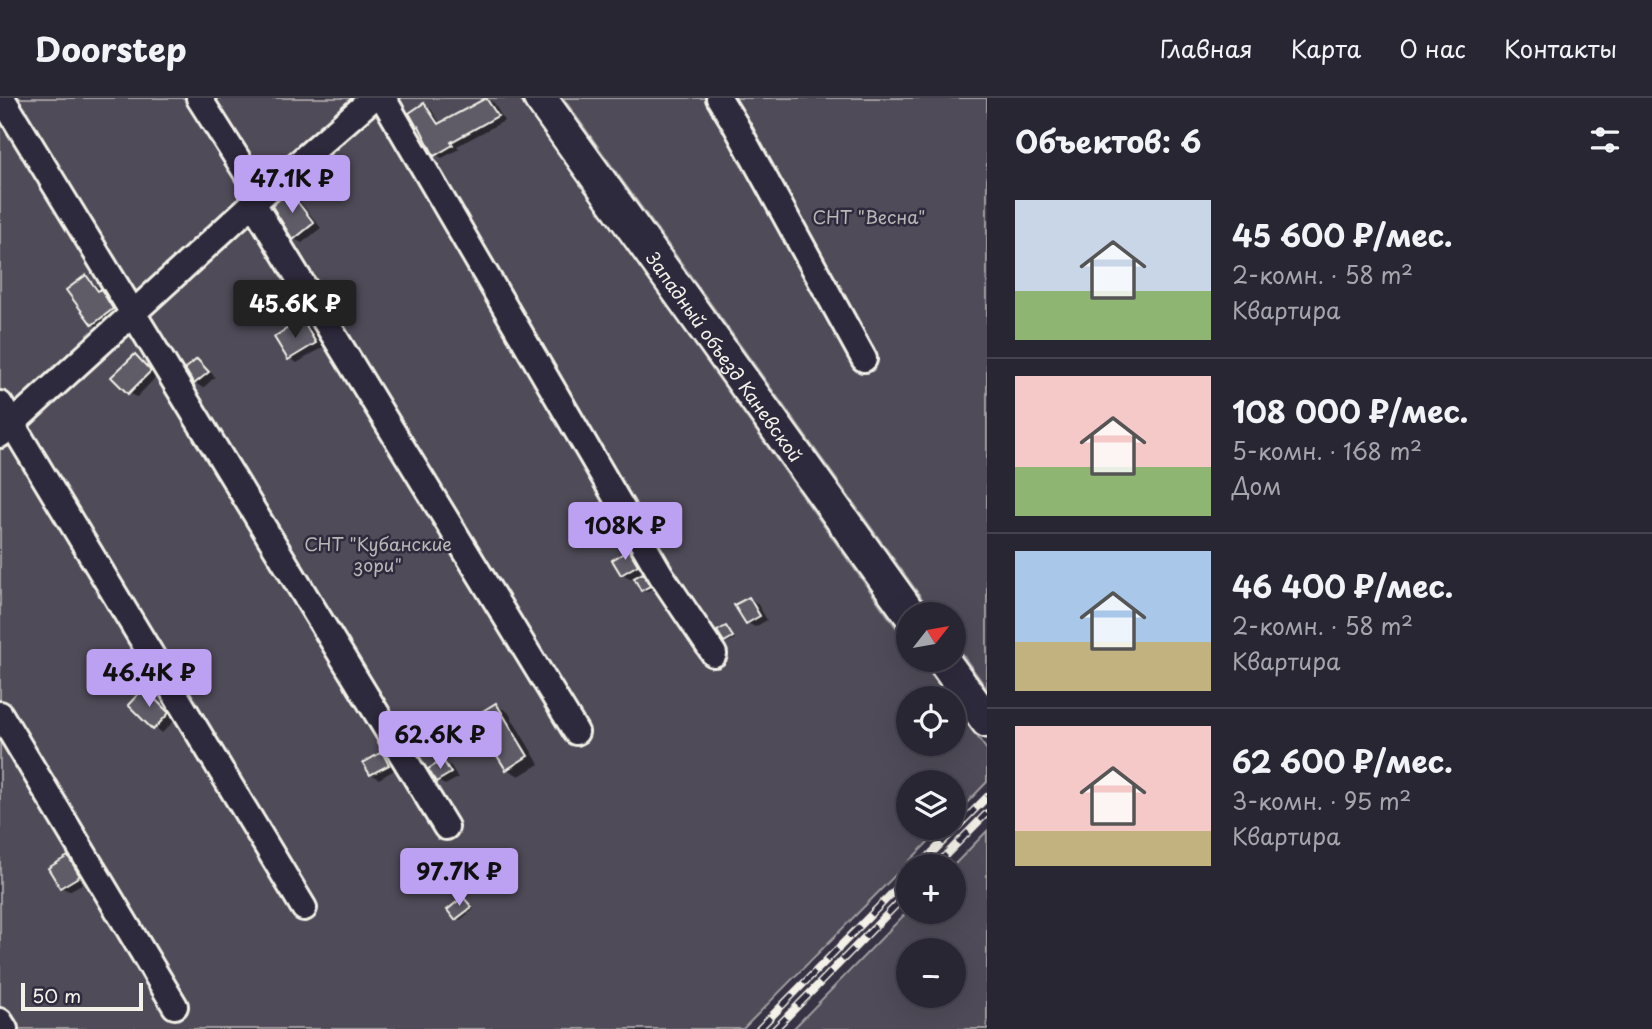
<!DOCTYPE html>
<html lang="ru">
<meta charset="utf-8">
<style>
:root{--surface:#292633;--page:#312e3b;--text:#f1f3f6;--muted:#a5a5ac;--line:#45434e;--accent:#bca0f2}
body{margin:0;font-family:"Playpen Sans",sans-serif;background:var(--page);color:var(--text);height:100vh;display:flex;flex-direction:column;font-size:26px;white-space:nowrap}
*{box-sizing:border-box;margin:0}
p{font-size:23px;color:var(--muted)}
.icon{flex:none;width:38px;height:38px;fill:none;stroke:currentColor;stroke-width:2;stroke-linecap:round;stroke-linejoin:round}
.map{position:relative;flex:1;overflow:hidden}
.side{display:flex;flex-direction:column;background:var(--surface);width:665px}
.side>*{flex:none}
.needle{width:46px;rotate:59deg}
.tools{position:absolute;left:896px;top:504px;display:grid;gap:14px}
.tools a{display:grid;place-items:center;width:70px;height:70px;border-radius:50%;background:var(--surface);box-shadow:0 7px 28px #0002,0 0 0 2px var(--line);font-size:35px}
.scale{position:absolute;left:21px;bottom:18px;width:122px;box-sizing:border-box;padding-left:7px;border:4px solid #f4f1e8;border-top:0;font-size:19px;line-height:24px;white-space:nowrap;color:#f4f1e8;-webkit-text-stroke:5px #2f2a3d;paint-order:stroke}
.price{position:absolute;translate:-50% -60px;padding:0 16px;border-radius:7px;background:var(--accent);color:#111;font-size:23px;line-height:46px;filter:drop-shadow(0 2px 4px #0008)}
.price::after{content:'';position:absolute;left:50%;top:42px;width:21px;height:16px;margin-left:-10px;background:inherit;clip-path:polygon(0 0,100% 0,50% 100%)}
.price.active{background:#222;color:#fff}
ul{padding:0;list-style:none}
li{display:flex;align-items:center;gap:21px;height:175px;padding:0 28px}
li+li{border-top:2px solid var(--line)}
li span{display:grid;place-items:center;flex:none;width:196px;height:140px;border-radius:0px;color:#555}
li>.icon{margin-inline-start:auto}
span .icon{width:84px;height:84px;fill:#fffc;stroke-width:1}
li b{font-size:30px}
h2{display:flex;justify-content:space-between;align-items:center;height:84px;padding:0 28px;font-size:30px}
header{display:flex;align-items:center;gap:42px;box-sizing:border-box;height:98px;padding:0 35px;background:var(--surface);border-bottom:2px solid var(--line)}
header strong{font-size:33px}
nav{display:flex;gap:38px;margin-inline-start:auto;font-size:24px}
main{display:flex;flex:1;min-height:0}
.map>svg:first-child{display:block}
.green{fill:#504b59;stroke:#a29ea0;stroke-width:2;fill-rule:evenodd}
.shadow{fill:#0007}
.building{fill:#5f5c67;stroke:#f4f1e8;stroke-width:2}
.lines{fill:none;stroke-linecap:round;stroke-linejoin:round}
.minor-casing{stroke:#f4f1e8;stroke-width:30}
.major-casing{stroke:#f4f1e8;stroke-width:37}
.minor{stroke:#2f2a3d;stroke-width:24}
.major{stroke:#2f2a3d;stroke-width:32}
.rail-casing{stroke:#f4f1e8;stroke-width:8}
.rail{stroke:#2f2a3d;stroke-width:5;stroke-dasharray:16;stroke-linecap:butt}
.labels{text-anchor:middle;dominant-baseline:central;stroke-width:5;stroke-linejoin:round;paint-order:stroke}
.park-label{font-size:18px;fill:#bbb7b6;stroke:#2f2a3d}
.street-label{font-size:18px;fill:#f4f1e8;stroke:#2f2a3d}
</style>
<header>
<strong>Doorstep</strong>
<nav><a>Главная</a><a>Карта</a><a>О нас</a><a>Контакты</a></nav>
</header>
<main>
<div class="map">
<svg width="987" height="931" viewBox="0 0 987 931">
<rect width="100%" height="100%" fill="#373244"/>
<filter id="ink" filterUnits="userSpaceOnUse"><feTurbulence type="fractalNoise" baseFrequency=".0143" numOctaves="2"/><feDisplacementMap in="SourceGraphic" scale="14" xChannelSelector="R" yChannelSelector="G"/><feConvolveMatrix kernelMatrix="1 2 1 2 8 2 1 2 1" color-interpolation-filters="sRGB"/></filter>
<g filter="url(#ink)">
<path class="green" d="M0 0H519L908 546V562H920L949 600H908V646H954V607L987 652V684L954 718V684H908V730H942L743 931H0Z
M563 0H987V591L954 545V516H933Z
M987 733V931H793L908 813 954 814 953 768ZM908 852H954V898H908Z"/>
<path class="shadow" d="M487 1 494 5 504 23 457 48 459 51 442 60 435 56 424 7 431 11 441 26Z
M289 95 297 100 321 130 302 145 294 141Z
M86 179 109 198 120 216 101 231 93 226 68 193Z
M302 224 310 228 323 249 297 265 289 260Z
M135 258 143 263 157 278 137 299 129 295Z
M197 263 205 268 215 279 203 290 195 285 187 272Z
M629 454 637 458 645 471 630 481 622 476Z
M643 477 653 490 646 494 643 492Z
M749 501 757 505 767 522 755 529 747 525Z
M726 530 735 541 728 544 725 542Z
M144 592 152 597 176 621 162 635 130 607Z
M496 607 508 614 539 666 519 678 507 671Z
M382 656 390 661 396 671 379 681 371 676Z
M443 664 451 668 458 680 445 687 437 683Z
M68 760 75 764 87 783 69 793 61 789Z
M463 801 474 811 460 822 457 820Z"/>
<path class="building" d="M486 0 498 18 451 44 453 47 434 58 419 28 417 29 409 15 424 5 438 26Z
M289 93 314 125 293 142 272 108Z
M86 177 98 193 101 191 113 211 92 227 66 192Z
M302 221 316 245 288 262 274 239Z
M135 256 151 273 128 296 111 279Z
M197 261 209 274 194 286 185 271Z
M629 452 638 467 621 477 612 462Z
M643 475 650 488 641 493 634 480Z
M749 499 760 518 746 526 734 507Z
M726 528 733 539 724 544 717 533Z
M144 590 169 615 153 632 128 607Z
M496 605 528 658 506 672 473 619Z
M382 654 389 667 370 677 363 665Z
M443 662 451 675 436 684 428 671Z
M68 758 80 778 60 790 48 770Z
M463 799 472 809 455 822 447 812Z"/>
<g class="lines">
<defs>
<path id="minor" d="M2 0 446 729
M199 0 261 98
M383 0 661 477 714 556
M719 0 735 26 864 261
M253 105 576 634
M0 306 304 810
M0 337 261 98 373 0
M0 616 175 908
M0 923 5 931"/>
<g id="major">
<path id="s1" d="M540 0 910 516"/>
<path d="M943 562 987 623"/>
</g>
</defs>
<use href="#minor" class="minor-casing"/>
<use href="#major" class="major-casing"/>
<use href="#minor" class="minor"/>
<use href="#major" class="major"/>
<defs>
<path id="rail" d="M919 768 987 699
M935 768 987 715
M759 931 908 779
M775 931 908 795"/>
</defs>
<use href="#rail" class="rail-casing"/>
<use href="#rail" class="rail"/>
</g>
</g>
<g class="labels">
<g class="park-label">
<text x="869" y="118">СНТ "Весна"</text>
<text x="378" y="445">СНТ "Кубанские<tspan x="378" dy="21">зори"</tspan></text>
</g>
<g class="street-label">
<text stroke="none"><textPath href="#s1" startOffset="318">Западный объезд Каневской</textPath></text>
</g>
</g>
</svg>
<div class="tools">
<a><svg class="needle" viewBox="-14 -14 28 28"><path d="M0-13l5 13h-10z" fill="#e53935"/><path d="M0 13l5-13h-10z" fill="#a5a5ac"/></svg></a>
<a><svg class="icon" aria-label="locate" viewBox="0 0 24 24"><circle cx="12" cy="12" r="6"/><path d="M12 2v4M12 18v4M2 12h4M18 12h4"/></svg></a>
<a><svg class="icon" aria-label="layers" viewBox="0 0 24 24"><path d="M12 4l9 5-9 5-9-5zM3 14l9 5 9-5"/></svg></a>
<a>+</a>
<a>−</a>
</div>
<div class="scale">50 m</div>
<b class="price" style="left:292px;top:117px">47.1K ₽</b>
<b class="price active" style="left:295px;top:242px">45.6K ₽</b>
<b class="price" style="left:625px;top:464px">108K ₽</b>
<b class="price" style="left:149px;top:611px">46.4K ₽</b>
<b class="price" style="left:440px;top:673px">62.6K ₽</b>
<b class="price" style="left:459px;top:810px">97.7K ₽</b>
</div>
<section class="side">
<h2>Объектов: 6<svg class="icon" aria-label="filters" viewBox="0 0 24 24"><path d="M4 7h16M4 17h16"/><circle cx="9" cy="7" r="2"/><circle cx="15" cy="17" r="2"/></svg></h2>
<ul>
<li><span style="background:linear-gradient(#c9d6e8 65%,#8fb573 0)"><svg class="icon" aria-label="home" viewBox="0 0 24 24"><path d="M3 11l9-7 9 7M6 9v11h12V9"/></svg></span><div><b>45 600 ₽/мес.</b><p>2-комн. · 58 m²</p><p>Квартира</p></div></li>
<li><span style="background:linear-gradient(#f6c9c9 65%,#8fb573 0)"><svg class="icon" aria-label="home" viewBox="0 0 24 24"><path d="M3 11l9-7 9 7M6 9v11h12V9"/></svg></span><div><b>108 000 ₽/мес.</b><p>5-комн. · 168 m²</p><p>Дом</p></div></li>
<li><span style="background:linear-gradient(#a9c7e8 65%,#c2b280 0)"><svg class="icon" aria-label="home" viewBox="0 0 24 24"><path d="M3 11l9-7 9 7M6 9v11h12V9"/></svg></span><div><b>46 400 ₽/мес.</b><p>2-комн. · 58 m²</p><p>Квартира</p></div></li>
<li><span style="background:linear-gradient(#f6c9c9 75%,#c2b280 0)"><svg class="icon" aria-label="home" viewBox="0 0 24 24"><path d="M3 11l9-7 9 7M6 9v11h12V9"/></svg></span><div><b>62 600 ₽/мес.</b><p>3-комн. · 95 m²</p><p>Квартира</p></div></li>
</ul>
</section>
</main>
